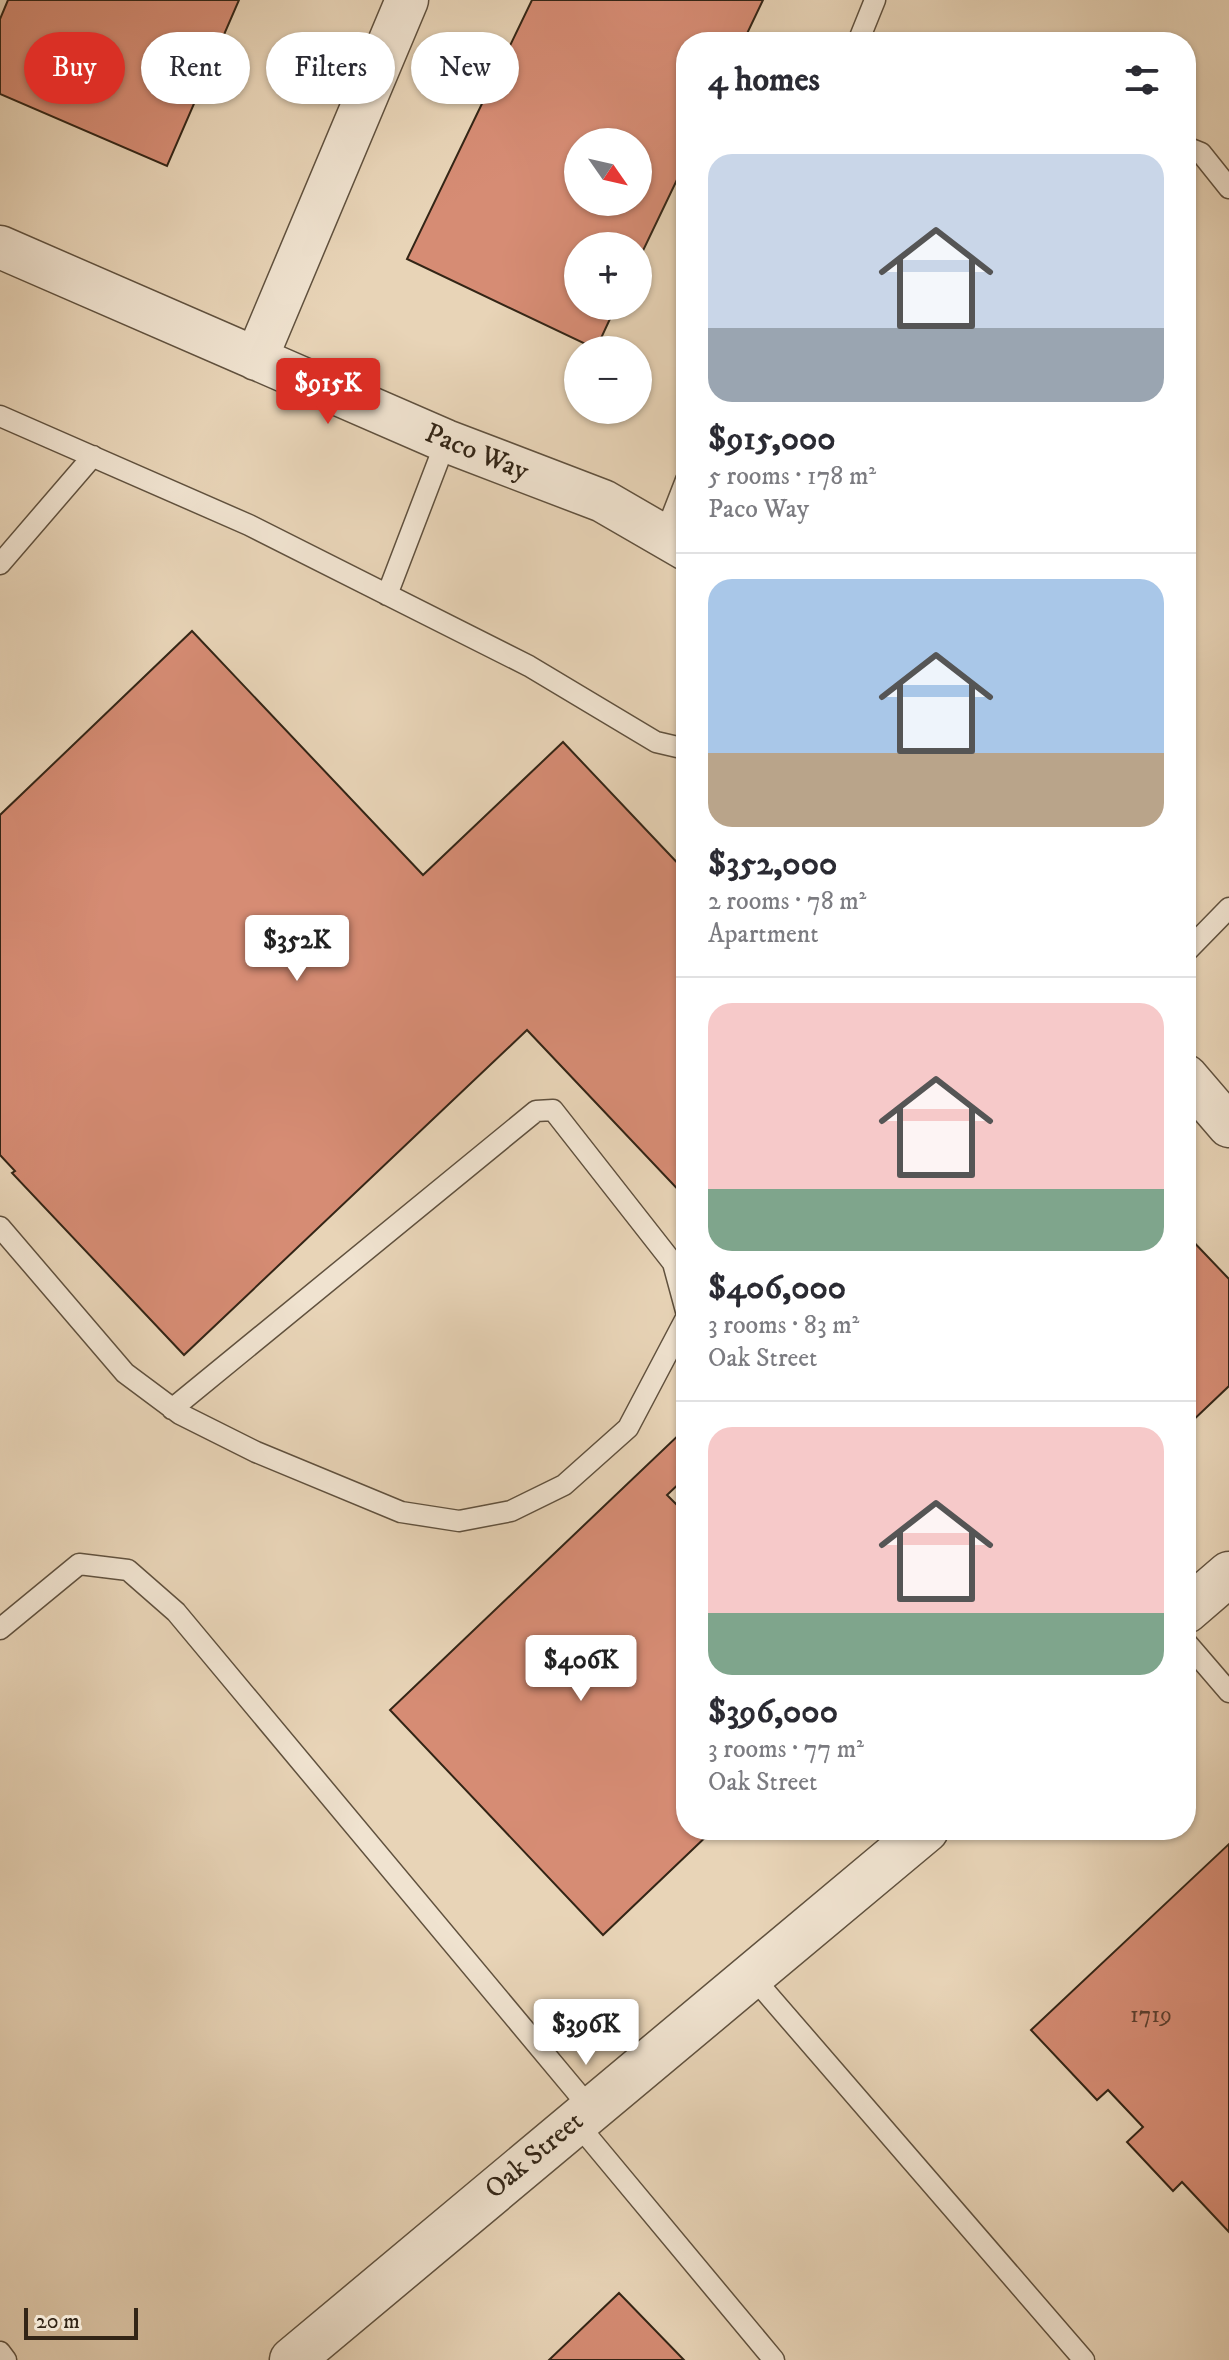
<!DOCTYPE html>
<meta charset="utf-8">
<style>
:root{--surface:#fff;--page:#f2f2f3;--text:#2b2b33;--muted:#7c7c81;--line:#e1e1e2;--accent:#d93025}
body{margin:0;font-family:"IM FELL DW Pica",serif;background:var(--page);color:var(--text);height:100vh;display:flex;flex-direction:column;font-size:30px;white-space:nowrap}
*{box-sizing:border-box;margin:0}
p{font-size:26px;color:var(--muted)}
.icon{flex:none;width:44px;height:44px;fill:none;stroke:currentColor;stroke-width:2;stroke-linecap:round;stroke-linejoin:round}
.map{position:relative;flex:1;overflow:hidden}
.details{position:absolute;left:676px;top:32px;width:520px;height:1808px;display:flex;flex-direction:column;background:var(--surface);border-radius:32px;box-shadow:0 2px 6px #0004}
.details>*{flex:none}
.hud{position:absolute;left:24px;top:32px;width:532px;height:72px;display:flex;gap:16px}
.needle{width:52px;rotate:124deg}
.tools{position:absolute;left:564px;top:128px;display:grid;gap:16px}
.tools a{display:grid;place-items:center;width:88px;height:88px;border-radius:50%;background:var(--surface);box-shadow:0 2px 6px #0004;font-size:40px}
.scale{position:absolute;left:24px;bottom:20px;width:114px;box-sizing:border-box;padding-left:8px;border:4px solid #332516;border-top:0;font-size:22px;line-height:28px;white-space:nowrap;color:#332516;-webkit-text-stroke:6px #f0e3d0;paint-order:stroke}
.price{position:absolute;translate:-50% -68px;padding:0 18px;border-radius:8px;background:#fff;color:#222;font-size:26px;line-height:52px;filter:drop-shadow(0 2px 4px #0008)}
.price::after{content:'';position:absolute;left:50%;top:48px;width:24px;height:18px;margin-left:-12px;background:inherit;clip-path:polygon(0 0,100% 0,50% 100%)}
.price.active{background:var(--accent);color:#fff}
ul{padding:0;list-style:none}
li{display:grid;align-content:center;gap:16px;height:424px;padding:0 32px}
li+li{border-top:2px solid var(--line)}
li span{display:grid;place-items:center;height:248px;border-radius:24px;color:#555}
li>.icon{margin-inline-start:auto}
span .icon{width:144px;height:144px;fill:#fffc;stroke-width:1}
li b{font-size:34px}
h2{display:flex;justify-content:space-between;align-items:center;height:96px;padding:0 32px;font-size:34px}
.pill{padding:0 28px;border-radius:36px;background:var(--surface);box-shadow:0 2px 6px #0004;font-size:28px;line-height:72px}
.pill.active{background:var(--accent);color:#fff}
.map>svg:first-child{display:block}
.building{fill:#d68c74;stroke:#332516;stroke-width:2;fill-rule:evenodd}
.lines{fill:none;stroke-linecap:round;stroke-linejoin:round}
.service-casing{stroke:#60513e;stroke-width:23}
.minor-casing{stroke:#60513e;stroke-width:45}
.tertiary-casing{stroke:#60513e;stroke-width:47}
.service{stroke:#f0e3d0;stroke-width:20}
.minor{stroke:#f0e3d0;stroke-width:42}
.tertiary{stroke:#f0e3d0;stroke-width:44}
.labels{text-anchor:middle;dominant-baseline:central;stroke-width:8;stroke-linejoin:round;paint-order:stroke}
.number-label{font-size:24px;fill:#5c3f2e}
.street-label{font-size:28px;fill:#332516;stroke:#f0e3d0}
</style>
<div class="map">
<svg width="1229" height="2360" viewBox="0 0 1229 2360">
<rect width="100%" height="100%" fill="#e8d4b7"/>
<filter id="stains"><feTurbulence type="fractalNoise" baseFrequency=".0025" numOctaves="4"/><feColorMatrix values="0 0 0 0 .2 0 0 0 0 .09 0 0 0 0 .02 0 0 0 .5 -.17"/></filter>
<radialGradient id="worn" r=".72"><stop offset=".6" stop-color="#630" stop-opacity="0"/><stop offset="1" stop-color="#630" stop-opacity=".3"/></radialGradient>
<path class="building" d="M8 0H239L167 166 0 94V19Z
M532 0H763L743 42H686V161L638 261V246H578V306H616L596 349 407 259ZM578 142H638V202H578Z
M192 631 423 875 563 742 686 872V1198L527 1030 184 1355 12 1173 15 1171 0 1155V815Z
M1186 1234 1229 1279V1386L1186 1427Z
M686 1428V1477L667 1495 686 1514V1830H713L603 1935 390 1710Z
M1229 1844V2232L1182 2182 1173 2191 1127 2142 1143 2127 1108 2090 1097 2100 1031 2030Z
M619 2293 684 2360H549Z"/>
<g class="lines">
<defs>
<path id="service" d="M858 42 875 0
M1186 147 1201 153 1229 188
M0 416 249 525 529 666 656 742 686 749
M665 534 686 480
M0 564 93 456
M387 595 446 441
M1186 952 1229 908
M0 1227 125 1373 180 1414 256 1452 401 1512 459 1521 511 1511 564 1485 628 1428 686 1318
M172 1409 536 1111 553 1110 673 1263 686 1311
M0 1629 79 1564 128 1570 176 1612 590 2108
M1186 1642 1229 1692
M751 1975 1084 2360
M575 2121 774 2360
M0 2352 6 2360"/>
<path id="minor" d="M0 247 446 441 603 501 686 549
M256 359 407 0
M1186 1076 1229 1126"/>
<path id="tertiary" d="M1186 1611 1229 1574
M292 2360 926 1830"/>
</defs>
<use href="#service" class="service-casing"/>
<use href="#minor" class="minor-casing"/>
<use href="#tertiary" class="tertiary-casing"/>
<use href="#service" class="service"/>
<use href="#minor" class="minor"/>
<use href="#tertiary" class="tertiary"/>
</g>
<g class="labels">
<g class="number-label">
<text x="1151" y="2015">1719</text>
</g>
<g class="street-label">
<text transform="translate(477 452) rotate(22)">Paco Way</text>
<text transform="translate(534 2155) rotate(-40)">Oak Street</text>
</g>
</g>
<rect width="100%" height="100%" filter="url(#stains)"/>
<rect width="100%" height="100%" fill="url(#worn)"/>
</svg>
<div class="tools">
<a><svg class="needle" viewBox="-14 -14 28 28"><path d="M0-13l5 13h-10z" fill="#e53935"/><path d="M0 13l5-13h-10z" fill="#7c7c81"/></svg></a>
<a>+</a>
<a>−</a>
</div>
<div class="scale">20 m</div>
<b class="price active" style="left:328px;top:426px">$915K</b>
<b class="price" style="left:297px;top:983px">$352K</b>
<b class="price" style="left:581px;top:1703px">$406K</b>
<b class="price" style="left:586px;top:2067px">$396K</b>
<div class="hud">
<a class="pill active">Buy</a>
<a class="pill">Rent</a>
<a class="pill">Filters</a>
<a class="pill">New</a>
</div>
<section class="details">
<h2>4 homes<svg class="icon" aria-label="filters" viewBox="0 0 24 24"><path d="M4 7h16M4 17h16"/><circle cx="9" cy="7" r="2"/><circle cx="15" cy="17" r="2"/></svg></h2>
<ul>
<li><span style="background:linear-gradient(#c9d6e8 70%,#9aa5b1 0)"><svg class="icon" aria-label="home" viewBox="0 0 24 24"><path d="M3 11l9-7 9 7M6 9v11h12V9"/></svg></span><div><b>$915,000</b><p>5 rooms · 178 m²</p><p>Paco Way</p></div></li>
<li><span style="background:linear-gradient(#a9c7e8 70%,#b9a48a 0)"><svg class="icon" aria-label="home" viewBox="0 0 24 24"><path d="M3 11l9-7 9 7M6 9v11h12V9"/></svg></span><div><b>$352,000</b><p>2 rooms · 78 m²</p><p>Apartment</p></div></li>
<li><span style="background:linear-gradient(#f6c9c9 75%,#7fa58c 0)"><svg class="icon" aria-label="home" viewBox="0 0 24 24"><path d="M3 11l9-7 9 7M6 9v11h12V9"/></svg></span><div><b>$406,000</b><p>3 rooms · 83 m²</p><p>Oak Street</p></div></li>
<li><span style="background:linear-gradient(#f6c9c9 75%,#7fa58c 0)"><svg class="icon" aria-label="home" viewBox="0 0 24 24"><path d="M3 11l9-7 9 7M6 9v11h12V9"/></svg></span><div><b>$396,000</b><p>3 rooms · 77 m²</p><p>Oak Street</p></div></li>
</ul>
</section>
</div>
